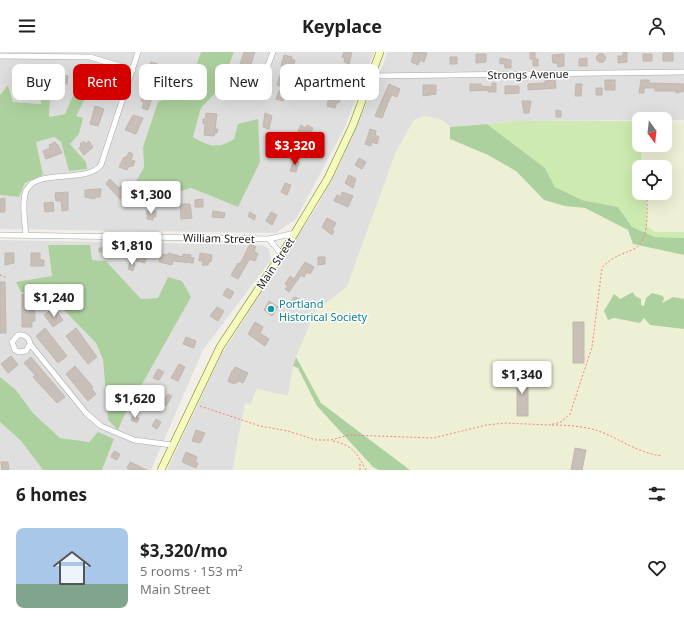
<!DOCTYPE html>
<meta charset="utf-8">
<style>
:root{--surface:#fff;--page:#f2f2f2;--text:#202124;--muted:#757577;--line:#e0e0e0;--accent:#d40000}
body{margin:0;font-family:"Noto Sans",sans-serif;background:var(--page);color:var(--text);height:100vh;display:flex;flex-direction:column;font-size:15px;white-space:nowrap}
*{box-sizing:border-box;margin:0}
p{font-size:13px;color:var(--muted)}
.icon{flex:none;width:22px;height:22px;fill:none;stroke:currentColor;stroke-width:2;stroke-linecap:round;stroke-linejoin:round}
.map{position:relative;height:418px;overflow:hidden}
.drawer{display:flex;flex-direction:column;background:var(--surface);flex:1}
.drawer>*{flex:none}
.hud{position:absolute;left:12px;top:12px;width:400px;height:36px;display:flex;gap:8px}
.needle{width:26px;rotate:165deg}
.controls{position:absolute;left:632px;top:60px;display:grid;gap:8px}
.controls a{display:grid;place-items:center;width:40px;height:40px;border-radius:8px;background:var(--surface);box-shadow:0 4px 16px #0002;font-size:20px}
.price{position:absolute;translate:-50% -34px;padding:0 9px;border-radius:4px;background:#fff;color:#222;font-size:13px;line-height:26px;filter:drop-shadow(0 1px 2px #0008)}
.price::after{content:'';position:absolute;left:50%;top:24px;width:12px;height:9px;margin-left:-6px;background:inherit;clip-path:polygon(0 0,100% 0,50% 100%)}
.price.on{background:var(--accent);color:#fff}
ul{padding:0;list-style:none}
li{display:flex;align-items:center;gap:12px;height:100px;padding:0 16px}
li+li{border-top:1px solid var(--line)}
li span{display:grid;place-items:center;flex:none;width:112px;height:80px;border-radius:8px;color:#555}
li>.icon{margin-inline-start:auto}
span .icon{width:48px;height:48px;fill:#fffc;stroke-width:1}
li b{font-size:17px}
h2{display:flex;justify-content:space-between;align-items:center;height:48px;padding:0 16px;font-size:17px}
.pill{padding:0 14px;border-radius:8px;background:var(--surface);box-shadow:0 4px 16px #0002;font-size:14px;line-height:36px}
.pill.on{background:var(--accent);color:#fff}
header{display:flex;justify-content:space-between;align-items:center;height:52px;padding:0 16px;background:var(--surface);font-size:18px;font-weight:700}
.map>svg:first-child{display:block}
.residential{fill:#e0dfdf;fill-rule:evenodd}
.farmland{fill:#eef0d5}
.grass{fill:#cdebb0}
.forest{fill:#add19e}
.building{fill:#c7bfb8;stroke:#c4b6ab}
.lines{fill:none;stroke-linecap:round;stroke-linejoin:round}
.street-casing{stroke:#a9a9a9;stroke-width:6}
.secondary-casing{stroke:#707d05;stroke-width:8}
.path{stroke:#fa8072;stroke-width:1;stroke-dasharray:2 2;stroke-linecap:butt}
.street{stroke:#fff;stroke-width:5}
.secondary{stroke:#f7fabf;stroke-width:7}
.culture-dot{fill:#0f9aa8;stroke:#fff;stroke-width:1.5}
.labels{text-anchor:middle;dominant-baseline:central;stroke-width:3;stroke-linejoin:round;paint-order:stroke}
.street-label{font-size:11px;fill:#222;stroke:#fff}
.culture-label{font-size:11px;fill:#0d838f;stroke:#fff;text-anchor:start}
</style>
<header><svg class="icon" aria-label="menu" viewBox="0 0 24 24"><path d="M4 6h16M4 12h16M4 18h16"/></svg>Keyplace<svg class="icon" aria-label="person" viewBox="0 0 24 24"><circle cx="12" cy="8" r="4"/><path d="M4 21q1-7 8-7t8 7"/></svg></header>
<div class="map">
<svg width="684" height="418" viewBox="0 0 684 418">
<rect width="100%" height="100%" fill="#f2efe9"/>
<path class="residential" d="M0 0H201L197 11 193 36 143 95 144 115 135 131 139 150 191 136 238 155 234 87 221 95 204 92 193 85 201 56 220 36 234 0H374L345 75 296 167 276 181 0 177V143L19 145 25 131 43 123 35 90 54 85 61 90 69 119 87 117 86 110 70 92 65 62 49 65 41 52 13 50 8 33 0 43Z
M387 0H684V68L515 69 450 75 442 68 425 64 414 68 396 100 347 235 315 260 296 305 288 344 257 337 239 380 233 418H167L221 303 318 153 338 116 383 13Z
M0 188 262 193 269 197 271 208 203 298 151 418H102L114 387 98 381 89 390 60 386 33 361 16 338 0 325ZM48 193 92 208 106 209 141 247 158 246 118 377 108 368 103 308 96 291 57 251 36 241 52 224Z
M0 370 21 389 43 418H0Z"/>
<path class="farmland" d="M425 64 442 68 450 75V87L488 103 516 119 544 148 565 154 585 156 628 178 633 192 684 203V247L673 245 661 252 641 253 608 268 614 266 640 271 643 266 650 273 684 277V418H410L321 351 296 305 315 260 347 235 396 100 414 68Z
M684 71V180H654L647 174 646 141H665V115H641L642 93H665V72Z
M293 314 298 316 317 354 373 415 386 418H233L245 351 251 353 257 337 288 344Z"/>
<path class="grass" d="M515 69H639V93H642L641 115H639V141H646L647 174 655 180H684V186L655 185 632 175 618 155 582 148 555 135 545 116 487 72Z"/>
<path class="forest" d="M201 0H234L220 36 201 56 193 85C210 95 218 97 234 87L238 72 258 67 260 110 238 155 191 136 140 151 135 131 144 115 143 95 158 50 193 36 197 11Z
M8 33 13 50 41 52 40 37 50 39 49 65 65 62 76 37 86 45 76 64 83 66 79 82 70 92 86 110 87 117 69 119 61 90 54 85 36 90 43 123 25 131 19 145 0 143V43Z
M487 72 545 116 555 135 582 148 618 155 632 175 655 185 684 186V203L633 192 628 178 585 156 565 154 544 148 516 119 488 103 450 87V75Z
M48 193H90L92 208 106 209 141 247 158 246 168 225 182 229 191 245 123 366 118 378 108 368 103 308 96 291 57 251 36 241 21 240 16 230 52 224Z
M633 240 635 244 641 247V253L644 254 646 246 652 241 663 244 664 247 662 251 673 245 684 247V277L650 273 644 266 640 271 614 266 608 268 604 259 614 242 620 247Z
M296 305 321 351 410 418H379L373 415 317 354 298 316 293 314Z
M0 325 16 338 33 361 60 386 89 390 98 380 114 387 102 418H43L21 389 0 370Z"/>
<path class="building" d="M244 0H255L248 21 238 18Z
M344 0H352L349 12 344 10 345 6 342 5Z
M414 0 427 1 424 10 420 8 418 13 411 10Z
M530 0H535V7H538V14H533V7H530Z
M623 0H627V10L618 11V4H623Z
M663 1H673V9H663Z
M596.5 6a4.5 4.5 0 1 1 9 0a4.5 4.5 0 1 1-9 0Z
M476 2H486V10L476 11Z
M564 2V14L558 15 557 11H553L552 3Z
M643 2H652V9H643Z
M284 3 292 5V8H295L293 17 289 16 283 35 277 33 283 14H281Z
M450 5H457V12H450Z
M500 6 511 8V16H505L504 11 500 12Z
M587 6V14H579V7Z
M151 10 158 12 157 14 159 15 158 19 156 18 154 26 147 24Z
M345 19 350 21 339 51 337 50 335 56 327 54 330 41 336 43Z
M24 23H33V32L15 31V24L24 25Z
M53 23 68 24 67 32 52 31Z
M93 23 111 28 109 35 106 34 105 36 96 33 91 35 84 33 86 25 92 27Z
M232 24 244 31 240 40 232 37 234 32 229 30Z
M555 28 556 36 528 38V32L545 31V29Z
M605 28H615V38H605Z
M641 28H649V31L684 32V39L676 41V39H655V36H644V41H639Z
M492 31H496V40H488V38L470 39V32H481V34L492 35Z
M389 32 400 37 397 45 392 43 390 46 382 66 375 64Z
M576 32H582L581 44H575Z
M423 33H436V42L423 44Z
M505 34H519V41L505 42Z
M143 35 157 40 155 46H152L148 58 142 56 144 50 141 49 144 42 141 41Z
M596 36H602V43H596Z
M279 39 286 41 283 49 276 47Z
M522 49H531L529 61H524Z
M95 54 104 57 98 74 90 72Z
M556 58 561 59V65H556Z
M206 61 217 62 215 77H218L217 81H215L214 84 204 83 205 72H203V67H205Z
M265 61 272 64 269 77 263 75Z
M133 63 143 66 136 82 125 78Z
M301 73 305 76 307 73 313 76 307 89 300 86 302 82 298 79Z
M370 77 376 79 375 83 379 85 377 92 372 90 371 94 365 92Z
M84 89 85 92 89 89 93 95 84 103 79 96 81 95 80 92Z
M55 90 57 93H58L62 101 46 107 43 99 50 96 49 93Z
M129 100 133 102 131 108 135 109 133 114 128 115 127 118 119 115 124 105 126 106Z
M359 106 366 110 362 117 355 113Z
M294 108 299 110 296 120 290 119Z
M349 123 356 127 353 136 345 131Z
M110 127 119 136 122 133 127 138 125 140 126 141 120 147 106 132Z
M285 131 291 133 287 143 281 140Z
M97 137H101L100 145H95V147L85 145V138Z
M68 140V158L62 159 61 149H56L55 141Z
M342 140 353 144 348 155 334 149 337 143 341 145Z
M5 146V160H0V147Z
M203 147V155H195V148Z
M53 150 54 159 45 160 44 151Z
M180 152H190L192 166 181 167Z
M147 159H156V165H153V168L147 167Z
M213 159 225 161 224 166 212 165Z
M250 160 256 164 254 168 248 164Z
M271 160 277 163 272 173 266 169Z
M327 166 336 171 332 178 334 179 332 183 322 175Z
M250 192 256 195 254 199 258 202 255 209 250 207 249 208 238 227 231 223 238 211 240 212Z
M103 194 116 195V201L99 200V196H103Z
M138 200 148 202 145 211 136 209Z
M5 201H14V211L5 213Z
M31 201H40V208H44V214H31Z
M168 201 183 205V202L191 203 190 205 194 206 193 211 173 209 172 213 159 210 161 202 168 203Z
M200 201 212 203 211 210H209L208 213H202L203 209H199Z
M318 205H325V212L318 213Z
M130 210 135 212 133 219 128 217Z
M305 210 314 215 310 222 307 220 304 225 301 223 289 240 285 237 288 234 285 232 290 224 294 227Z
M0 230H5L6 281H0Z
M227 236 234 240 230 247 223 243Z
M22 242H34L35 269H32V275H22Z
M294 245 300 247 298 252 292 249Z
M269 249 278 255 272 264 264 258Z
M217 255 224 259 218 269 210 264Z
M54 256 63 268 53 275 44 263Z
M255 270 263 275 260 281 269 287 265 294 248 282Z
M573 270H584V311H573Z
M45 276 67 304 58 311 36 284Z
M76 276 97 305 88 312 66 284Z
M186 285 196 289 194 296 183 292Z
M11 304 18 313 8 321 1 312Z
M31 305 65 345 57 351 33 325 35 323 24 311Z
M179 312 185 315 178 329 171 326Z
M75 314 93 335 91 336 96 342 88 349 66 322Z
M235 315 248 321 243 331 239 329 234 332 228 329 232 319H233Z
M158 317 164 320 159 328 153 326Z
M517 322H528V364H517Z
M168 342 172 344 166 354 164 352 162 355 151 350 154 345 163 350Z
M133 364 139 366 137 371 131 368Z
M156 367 161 370 157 377 152 374Z
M196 378 205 381 200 391 192 389Z
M575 396 586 398 582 418H571Z
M114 399 120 402 117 408 111 405Z
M186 400 197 405 195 410 198 411 196 416 182 410Z
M1 410H8L9 418H2Z
M130 410 147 418H131L127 416Z"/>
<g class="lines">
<defs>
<path id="street" d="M0 4 90 5 133 18
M371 24 684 20
M257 43 273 0
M0 183 269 187 295 181
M26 183C25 172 21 146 27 137 40 116 86 132 101 113L138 0
M269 187 281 202
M30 292 26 299 19 300 15 298 12 290 18 283C24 282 29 285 30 292L86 361 101 374 134 388 172 393"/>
<path id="secondary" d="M161 418 220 295 290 189 328 126 353 73 380 0"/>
</defs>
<use href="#street" class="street-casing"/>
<use href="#secondary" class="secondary-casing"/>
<path class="path" d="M0 223 7 226
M200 354 260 374 288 379 316 388H329
M552 373C565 373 579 374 592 377 618 384 633 400 662 404
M331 388 349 383 434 386 486 373 505 371 549 373 561 370 570 362 592 295 602 216C611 205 621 203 634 197 650 190 647 156 647 141
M333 389C352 393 357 401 366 418
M360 418V410"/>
<use href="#street" class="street"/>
<use href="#secondary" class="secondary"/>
</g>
<circle class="culture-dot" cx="271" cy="257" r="4"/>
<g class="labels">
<g class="street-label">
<text transform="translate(528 22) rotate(-1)">Strongs Avenue</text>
<text transform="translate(219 186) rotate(1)">William Street</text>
<text transform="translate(275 211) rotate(-57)">Main Street</text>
</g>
<g class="culture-label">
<text x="279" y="251">Portland<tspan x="279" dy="13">Historical Society</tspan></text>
</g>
</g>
</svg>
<div class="controls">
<a><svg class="needle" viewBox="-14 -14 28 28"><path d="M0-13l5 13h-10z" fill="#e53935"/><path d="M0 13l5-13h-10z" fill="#757577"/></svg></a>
<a><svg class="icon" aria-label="locate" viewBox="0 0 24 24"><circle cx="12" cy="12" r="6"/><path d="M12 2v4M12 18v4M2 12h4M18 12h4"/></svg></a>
</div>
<b class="price on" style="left:295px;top:114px">$3,320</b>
<b class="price" style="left:151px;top:163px">$1,300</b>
<b class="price" style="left:132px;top:214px">$1,810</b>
<b class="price" style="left:54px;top:266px">$1,240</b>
<b class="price" style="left:522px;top:343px">$1,340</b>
<b class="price" style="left:135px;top:367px">$1,620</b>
<div class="hud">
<a class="pill">Buy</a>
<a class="pill on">Rent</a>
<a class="pill">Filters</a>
<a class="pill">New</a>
<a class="pill">Apartment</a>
</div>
</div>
<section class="drawer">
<h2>6 homes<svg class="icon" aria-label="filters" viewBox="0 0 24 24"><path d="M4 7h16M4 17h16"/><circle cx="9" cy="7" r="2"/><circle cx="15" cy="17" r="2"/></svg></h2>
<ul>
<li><span style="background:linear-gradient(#a9c7e8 70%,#7fa58c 0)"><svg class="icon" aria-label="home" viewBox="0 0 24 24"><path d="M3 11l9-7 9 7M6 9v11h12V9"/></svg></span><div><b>$3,320/mo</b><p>5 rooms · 153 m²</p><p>Main Street</p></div><svg class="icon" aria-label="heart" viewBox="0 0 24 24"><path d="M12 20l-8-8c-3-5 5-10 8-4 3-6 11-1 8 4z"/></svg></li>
</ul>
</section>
